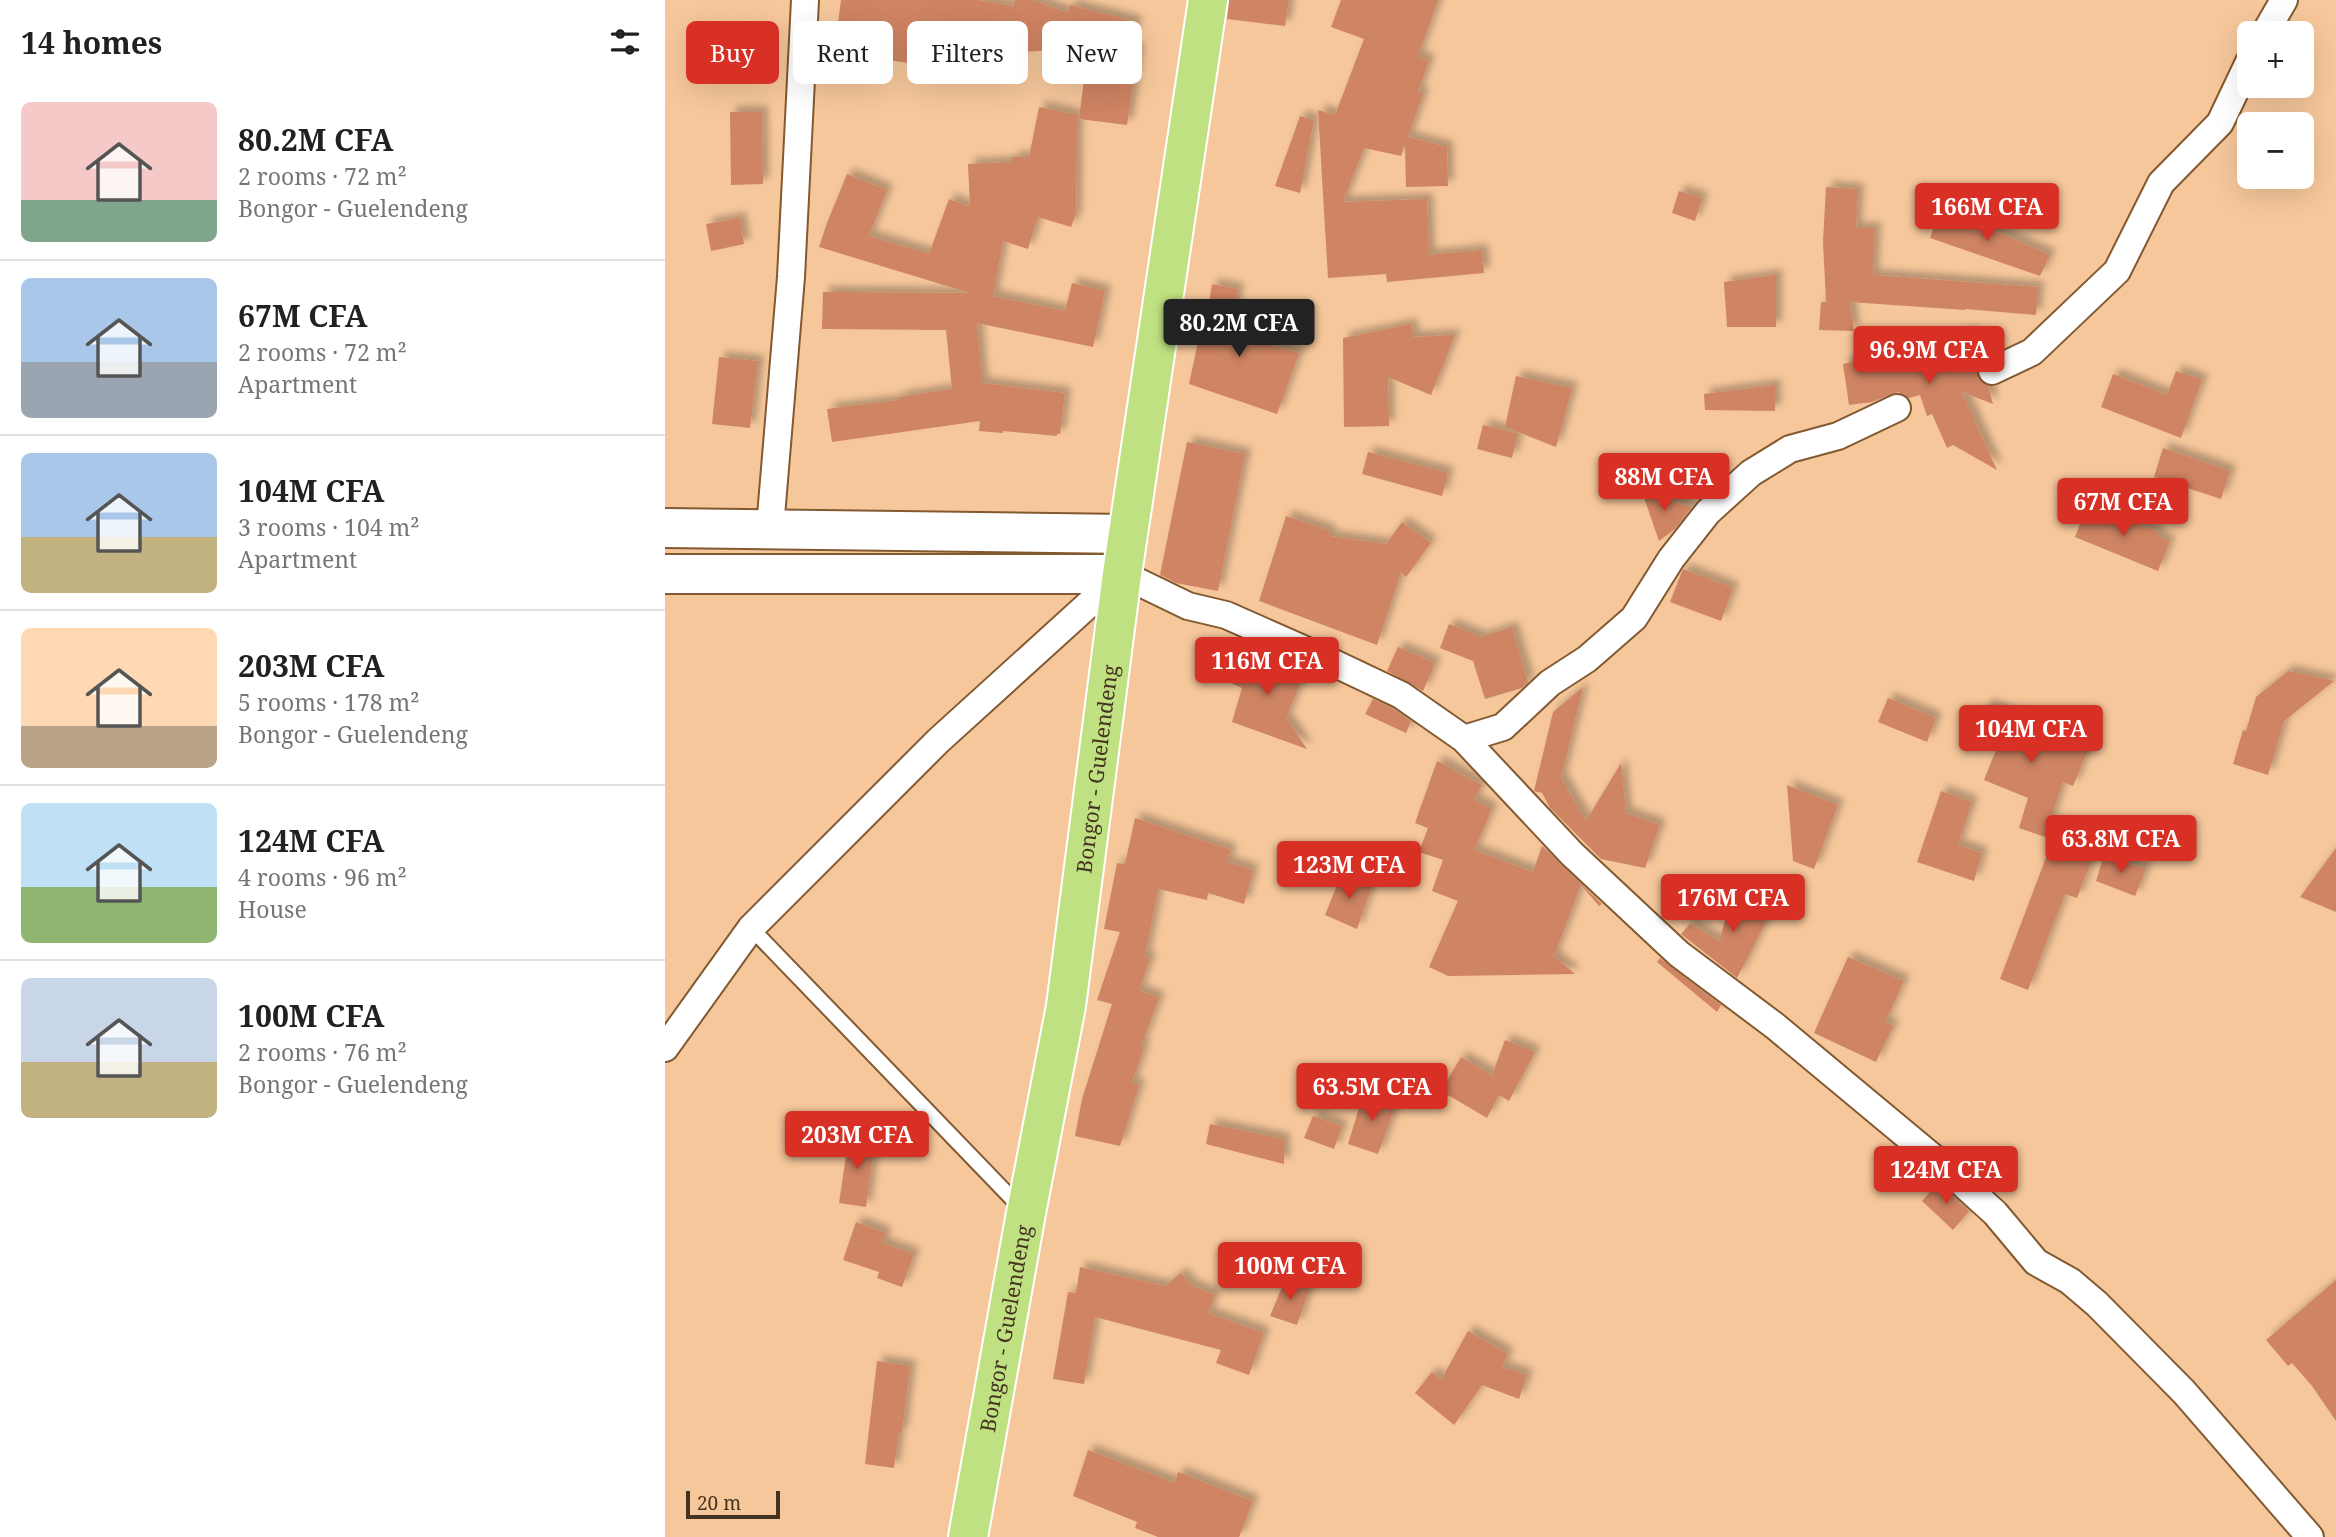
<!DOCTYPE html>
<meta charset="utf-8">
<style>
:root{--surface:#fff;--page:#f2f2f2;--text:#202124;--muted:#757577;--line:#e0e0e0;--accent:#d93025}
body{margin:0;font-family:"Noto Serif",serif;background:var(--page);color:var(--text);height:100vh;display:flex;flex-direction:column;font-size:26px;white-space:nowrap}
*{box-sizing:border-box;margin:0}
p{font-size:23px;color:var(--muted)}
.icon{flex:none;width:38px;height:38px;fill:none;stroke:currentColor;stroke-width:2;stroke-linecap:round;stroke-linejoin:round}
.map{position:relative;flex:1;overflow:hidden}
.panel{display:flex;flex-direction:column;background:var(--surface);width:665px}
.panel>*{flex:none}
.banner{position:absolute;left:21px;top:21px;width:665px;height:63px;display:flex;gap:14px}
.fabs{position:absolute;left:1572px;top:21px;display:grid;gap:14px}
.fabs a{display:grid;place-items:center;width:77px;height:77px;border-radius:10px;background:var(--surface);box-shadow:0 7px 28px #0002;font-size:35px}
.scale{position:absolute;left:21px;bottom:18px;width:94px;box-sizing:border-box;padding-left:7px;border:4px solid #453221;border-top:0;font-size:19px;line-height:24px;white-space:nowrap;color:#453221;-webkit-text-stroke:5px #f6c79b;paint-order:stroke}
.price{position:absolute;translate:-50% -60px;padding:0 16px;border-radius:7px;background:var(--accent);color:#fff;font-size:23px;line-height:46px;filter:drop-shadow(0 2px 4px #0008)}
.price::after{content:'';position:absolute;left:50%;top:42px;width:21px;height:16px;margin-left:-10px;background:inherit;clip-path:polygon(0 0,100% 0,50% 100%)}
.price.selected{background:#222;color:#fff}
ul{padding:0;list-style:none}
li{display:flex;align-items:center;gap:21px;height:175px;padding:0 21px}
li+li{border-top:2px solid var(--line)}
li span{display:grid;place-items:center;flex:none;width:196px;height:140px;border-radius:10px;color:#555}
li>.icon{margin-inline-start:auto}
span .icon{width:84px;height:84px;fill:#fffc;stroke-width:1}
li b{font-size:30px}
h2{display:flex;justify-content:space-between;align-items:center;height:84px;padding:0 21px;font-size:30px}
.pill{padding:0 24px;border-radius:10px;background:var(--surface);box-shadow:0 7px 28px #0002;font-size:24px;line-height:63px}
.pill.selected{background:var(--accent);color:#fff}
main{display:flex;flex:1;min-height:0}
.map>svg:first-child{display:block}
.building{fill:#cf8463;filter:url(#shadow)}
.lines{fill:none;stroke-linecap:round;stroke-linejoin:round}
.lane-casing{stroke:#825930;stroke-width:18}
.street-casing{stroke:#825930;stroke-width:30}
.secondary-casing{stroke:#825930;stroke-width:42}
.highway-casing{stroke:#fff;stroke-width:42}
.lane{stroke:#fff;stroke-width:14}
.street{stroke:#fff;stroke-width:26}
.secondary{stroke:#fff;stroke-width:38}
.highway{stroke:#c0e181;stroke-width:38}
.labels{text-anchor:middle;dominant-baseline:central;stroke-width:6;stroke-linejoin:round;paint-order:stroke}
.street-label{font-size:21px;fill:#453221;stroke:#f6c79b}
</style>
<main>
<section class="panel">
<h2>14 homes<svg class="icon" aria-label="filters" viewBox="0 0 24 24"><path d="M4 7h16M4 17h16"/><circle cx="9" cy="7" r="2"/><circle cx="15" cy="17" r="2"/></svg></h2>
<ul>
<li><span style="background:linear-gradient(#f6c9c9 70%,#7fa58c 0)"><svg class="icon" aria-label="home" viewBox="0 0 24 24"><path d="M3 11l9-7 9 7M6 9v11h12V9"/></svg></span><div><b>80.2M CFA</b><p>2 rooms · 72 m²</p><p>Bongor - Guelendeng</p></div></li>
<li><span style="background:linear-gradient(#a9c7e8 60%,#9aa5b1 0)"><svg class="icon" aria-label="home" viewBox="0 0 24 24"><path d="M3 11l9-7 9 7M6 9v11h12V9"/></svg></span><div><b>67M CFA</b><p>2 rooms · 72 m²</p><p>Apartment</p></div></li>
<li><span style="background:linear-gradient(#a9c7e8 60%,#c2b280 0)"><svg class="icon" aria-label="home" viewBox="0 0 24 24"><path d="M3 11l9-7 9 7M6 9v11h12V9"/></svg></span><div><b>104M CFA</b><p>3 rooms · 104 m²</p><p>Apartment</p></div></li>
<li><span style="background:linear-gradient(#ffd9b3 70%,#b9a48a 0)"><svg class="icon" aria-label="home" viewBox="0 0 24 24"><path d="M3 11l9-7 9 7M6 9v11h12V9"/></svg></span><div><b>203M CFA</b><p>5 rooms · 178 m²</p><p>Bongor - Guelendeng</p></div></li>
<li><span style="background:linear-gradient(#bfe0f5 60%,#8fb573 0)"><svg class="icon" aria-label="home" viewBox="0 0 24 24"><path d="M3 11l9-7 9 7M6 9v11h12V9"/></svg></span><div><b>124M CFA</b><p>4 rooms · 96 m²</p><p>House</p></div></li>
<li><span style="background:linear-gradient(#c9d6e8 60%,#c2b280 0)"><svg class="icon" aria-label="home" viewBox="0 0 24 24"><path d="M3 11l9-7 9 7M6 9v11h12V9"/></svg></span><div><b>100M CFA</b><p>2 rooms · 76 m²</p><p>Bongor - Guelendeng</p></div></li>
</ul>
</section>
<div class="map">
<svg width="1671" height="1537" viewBox="0 0 1671 1537">
<defs>
<filter id="shadow"><feDropShadow dx="6" dy="-6" stdDeviation="3.5" flood-color="#0004"/></filter>
</defs>
<rect width="100%" height="100%" fill="#f6c79b"/>
<path class="building" d="M176 0H314L348 6 350 0H368L403 13 405 5 471 22 464 47 473 49 462 125 414 119 423 48 355 52 353 57 329 47 324 79 298 74V71L169 52Z
M564 0H624L620 26 562 19Z
M676 0H773L753 56 764 61 753 92 758 94 743 137 782 147 783 186 741 187 740 144 736 156 699 148 678 202 762 199 764 255 817 250 819 273 722 282 721 274 663 278 653 110 670 115 699 39 666 27Z
M374 107 412 115 411 214 406 227 373 217 363 249 338 241 328 296 400 311 407 283 440 291 428 347 312 323 317 383 400 393 395 434H392V436L338 431V433L314 431 315 421 167 442 162 409 234 400 233 397 287 389 281 330 157 329 158 292 305 293 154 247 162 223 182 174 222 190 204 236 264 254 284 199 305 207 303 164 347 162V157H364Z
M65 112H97L98 184 66 185Z
M635 116 649 120 635 193 610 186Z
M1161 187 1193 189 1191 228H1210L1208 275 1373 287 1371 315 1300 309V310L1185 302 1189 331 1154 330 1156 302H1161L1158 242Z
M1014 191 1037 198 1030 221 1007 213Z
M1275 209 1303 219 1385 255 1375 276 1265 238Z
M75 218 79 244 46 251 41 224Z
M1111 275V327H1062L1059 282Z
M547 284 573 289 566 334 634 353 612 414 524 384 536 328 540 329Z
M746 324 748 337 790 335 766 395 723 377 724 426 679 427 678 338Z
M1307 332 1315 361 1311 369 1313 377 1323 386 1328 404 1297 392 1332 470 1288 445 1282 448 1267 414 1262 416 1255 395 1244 398 1233 392 1207 402 1184 405 1178 364Z
M54 357 93 361 85 428 47 424Z
M1511 371 1537 380 1516 438 1436 407 1448 374 1502 395Z
M851 376 907 388 891 447 840 427Z
M1110 385V411L1040 410 1039 394Z
M818 425 853 434 847 458 812 449Z
M522 442 580 454 553 591 511 583 495 575Z
M1498 448 1565 471 1556 499 1489 477Z
M703 452 783 473 777 496 697 474Z
M976 489 1026 508 1011 528 994 541Z
M1421 508 1438 515 1439 511 1494 532 1492 536 1505 541 1493 571 1410 537Z
M621 516 665 531 664 536 721 544 737 522 766 543 741 577 736 572 712 645 594 601Z
M1018 569 1068 588 1056 621 1005 602Z
M784 624 816 637 847 627 863 682 857 688 820 699 808 661 775 648Z
M733 647 770 663 758 691 722 671Z
M590 653 640 672 621 718 642 749 567 722 577 688 566 683 573 661 585 665Z
M1623 671 1669 681 1619 721 1603 775 1568 764 1578 730 1581 731 1591 697Z
M918 687 896 778 921 821 956 763 961 813 995 825 980 868 936 859 885 808 877 793 869 791 888 712Z
M1223 698 1271 718 1262 742 1213 722Z
M708 699 728 709 746 721 741 733 700 714Z
M1322 704 1424 748 1408 786 1398 782 1380 837 1354 828 1363 798 1319 780 1336 738 1312 727Z
M772 761 817 785 809 800 827 809 809 850 868 872 877 846 937 904 934 906 916 885 889 956 910 974 783 976 764 967 793 901 767 891 778 860 754 852 763 828 750 823Z
M1122 785 1173 805 1149 869 1128 861Z
M1276 791 1307 802 1293 845 1317 853 1309 881 1252 862Z
M470 818 566 850 562 862 588 870 579 904 543 893 542 900 493 889 480 957 485 959 474 990 494 998 476 1046 479 1047 467 1083 474 1085 455 1146 410 1136 417 1099 447 1004 432 1000 455 932 439 929 452 863 460 864Z
M1385 847 1426 862 1412 898 1400 894 1363 990 1335 979Z
M1671 848V912L1635 897Z
M1439 855 1481 869 1470 896 1431 881Z
M677 873 707 885 692 929 660 915Z
M1068 894 1105 906 1097 930 1072 978 1016 934 1025 924 1054 941Z
M1183 957 1239 981 1220 1022 1228 1026 1211 1062 1149 1033Z
M995 958 1056 1005 1052 1012 992 962Z
M840 1040 870 1052 844 1101 834 1095 822 1118 776 1091 796 1057 827 1075Z
M699 1092 732 1102 713 1154 683 1144Z
M648 1116 677 1126 669 1149 639 1138Z
M545 1124 619 1139V1164L541 1144Z
M184 1136 210 1139 201 1207 174 1203Z
M1273 1183 1304 1211 1288 1230 1257 1201Z
M191 1222 221 1233 217 1243 249 1254 237 1287 212 1278 214 1272 178 1260Z
M415 1267 500 1286 516 1273 526 1285 550 1295 543 1313 599 1333 584 1375 551 1363 556 1350 430 1317 419 1384 388 1379 403 1292 411 1293Z
M620 1280 645 1287 632 1325 605 1316Z
M1671 1280V1421L1647 1386 1627 1363 1623 1366 1601 1340Z
M803 1331 843 1354 837 1367 862 1375 854 1399 817 1385 789 1425 750 1393 767 1372 776 1380Z
M212 1361 245 1366 237 1432H234L229 1468 200 1464Z
M423 1450 510 1483 513 1472 588 1501 574 1537H493L470 1528 472 1522 408 1496Z"/>
<g class="lines">
<defs>
<path id="lane" d="M86 928 357 1209"/>
<path id="street" d="M1600 33 1619 0
M1327 371 1367 352 1452 271 1496 183 1555 123 1584 62
M105 528 126 277 140 0
M799 739 838 727 885 683 922 659 969 618 1006 559 1043 512 1086 473 1125 449 1173 436 1232 408
M0 1048 86 928 273 741 457 574 523 606 561 615 656 657 736 695 799 739 907 854 1014 954 1110 1026 1277 1165 1330 1213 1371 1262 1405 1281 1432 1304 1519 1392 1645 1537"/>
<path id="secondary" d="M0 528 463 534
M0 574H457"/>
<g id="highway">
<path id="s1" d="M303 1537 361 1213 401 1006 457 574 543 0"/>
</g>
</defs>
<use href="#lane" class="lane-casing"/>
<use href="#street" class="street-casing"/>
<use href="#secondary" class="secondary-casing"/>
<use href="#highway" class="highway-casing"/>
<use href="#lane" class="lane"/>
<use href="#street" class="street"/>
<use href="#secondary" class="secondary"/>
<use href="#highway" class="highway"/>
</g>
<g class="labels">
<g class="street-label">
<text stroke="none"><textPath href="#s1" startOffset="779">Bongor - Guelendeng</textPath></text>
<text stroke="none"><textPath href="#s1" startOffset="212">Bongor - Guelendeng</textPath></text>
</g>
</g>
</svg>
<div class="fabs">
<a>+</a>
<a>−</a>
</div>
<div class="scale">20 m</div>
<b class="price" style="left:1322px;top:243px">166M CFA</b>
<b class="price selected" style="left:574px;top:359px">80.2M CFA</b>
<b class="price" style="left:1264px;top:386px">96.9M CFA</b>
<b class="price" style="left:999px;top:513px">88M CFA</b>
<b class="price" style="left:1458px;top:538px">67M CFA</b>
<b class="price" style="left:602px;top:697px">116M CFA</b>
<b class="price" style="left:1366px;top:765px">104M CFA</b>
<b class="price" style="left:1456px;top:875px">63.8M CFA</b>
<b class="price" style="left:684px;top:901px">123M CFA</b>
<b class="price" style="left:1068px;top:934px">176M CFA</b>
<b class="price" style="left:707px;top:1123px">63.5M CFA</b>
<b class="price" style="left:192px;top:1171px">203M CFA</b>
<b class="price" style="left:1281px;top:1206px">124M CFA</b>
<b class="price" style="left:625px;top:1302px">100M CFA</b>
<div class="banner">
<a class="pill selected">Buy</a>
<a class="pill">Rent</a>
<a class="pill">Filters</a>
<a class="pill">New</a>
</div>
</div>
</main>
